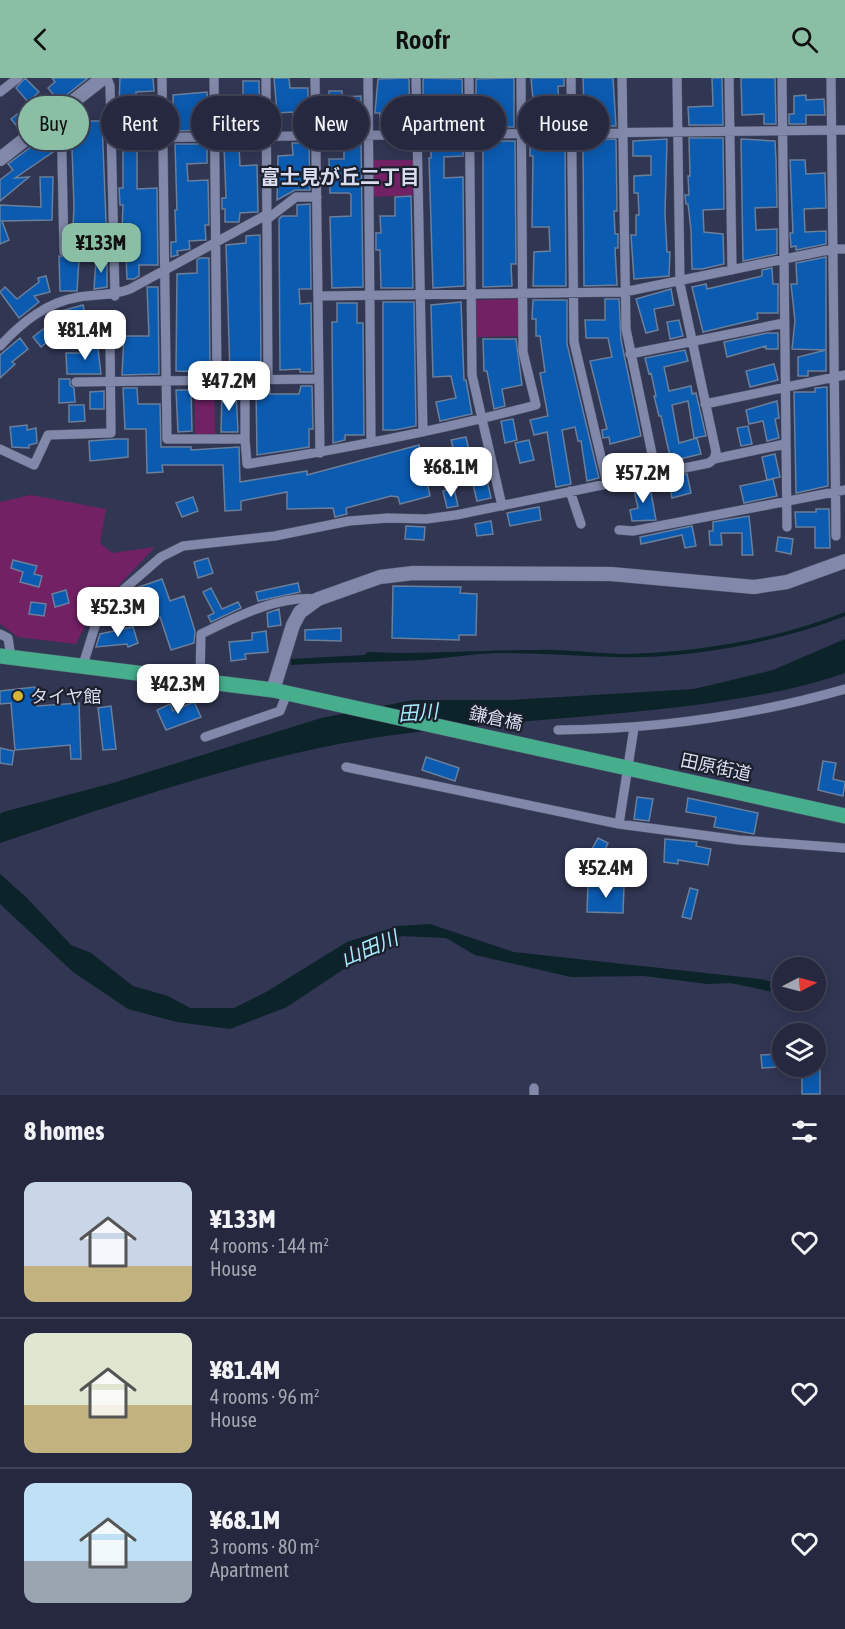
<!DOCTYPE html>
<meta charset="utf-8">
<style>
:root{--surface:#25283e;--page:#313449;--text:#f1f3f6;--muted:#a3a6b0;--line:#424458;--accent:#8abfa5}
body{margin:0;font-family:"Asap Condensed","Noto Sans JP",sans-serif;background:var(--page);color:var(--text);height:100vh;display:flex;flex-direction:column;font-size:22px;white-space:nowrap}
*{box-sizing:border-box;margin:0}
p{font-size:20px;color:var(--muted)}
.icon{flex:none;width:33px;height:33px;fill:none;stroke:currentColor;stroke-width:2;stroke-linecap:round;stroke-linejoin:round}
.map{position:relative;height:1017px;overflow:hidden}
.details{display:flex;flex-direction:column;background:var(--surface);flex:1}
.details>*{flex:none}
.hud{position:absolute;left:18px;top:18px;width:810px;height:54px;display:flex;gap:12px}
.needle{width:39px;rotate:84deg}
.tools{position:absolute;left:772px;top:879px;display:grid;gap:12px}
.tools a{display:grid;place-items:center;width:54px;height:54px;border-radius:50%;background:var(--surface);box-shadow:0 3px 15px #0003,0 0 0 2px var(--line);font-size:30px}
.price{position:absolute;translate:-50% -51px;padding:0 14px;border-radius:12px;background:#fff;color:#222;font-size:20px;line-height:39px;filter:drop-shadow(0 2px 3px #0008)}
.price::after{content:'';position:absolute;left:50%;top:36px;width:18px;height:14px;margin-left:-9px;background:inherit;clip-path:polygon(0 0,100% 0,50% 100%)}
.price.active{background:var(--accent);color:#111}
ul{padding:0;list-style:none}
li{display:flex;align-items:center;gap:18px;height:150px;padding:0 24px}
li+li{border-top:2px solid var(--line)}
li span{display:grid;place-items:center;flex:none;width:168px;height:120px;border-radius:12px;color:#555}
li>.icon{margin-inline-start:auto}
span .icon{width:72px;height:72px;fill:#fffc;stroke-width:1}
li b{font-size:26px}
h2{display:flex;justify-content:space-between;align-items:center;height:72px;padding:0 24px;font-size:26px}
.tag{padding:0 21px;border-radius:27px;background:var(--surface);box-shadow:0 3px 15px #0003,0 0 0 2px var(--line);font-size:21px;line-height:54px}
.tag.active{background:var(--accent);color:#111}
header{display:flex;justify-content:space-between;align-items:center;height:78px;padding:0 24px;background:var(--accent);color:#111;font-size:27px;font-weight:600}
.map>svg:first-child{display:block}
.green{fill:#732165}
.water{fill:#0c2329}
.building{fill:#0b5bb1;stroke:#697f9c;stroke-width:1.5}
.lines{fill:none;stroke-linecap:round;stroke-linejoin:round}
.street-casing{stroke:#4f536b;stroke-width:10}
.secondary-casing{stroke:#4f536b;stroke-width:15}
.primary-casing{stroke:#4f536b;stroke-width:16}
.street{stroke:#8188a9;stroke-width:9}
.secondary{stroke:#8188a9;stroke-width:14}
.primary{stroke:#46ae8c;stroke-width:15}
.poi-dot{fill:#d3b635;stroke:#1c1f2c;stroke-width:2}
.labels{text-anchor:middle;dominant-baseline:central;stroke-width:4.5;stroke-linejoin:round;paint-order:stroke}
.poi-label{font-size:18px;fill:#d9ddef;stroke:#1c1f2c;text-anchor:start}
.street-label{font-size:18px;fill:#d9ddef;stroke:#1c1f2c}
.neighbourhood-label{font-size:20px;font-weight:bold;fill:#d9ddef;stroke:#1c1f2c}
.water-label{font-size:20px;font-style:italic;fill:#a3eafc;stroke:#1c1f2c}
</style>
<header><svg class="icon" aria-label="back" viewBox="0 0 24 24"><path d="M15 5l-7 7 7 7"/></svg>Roofr<svg class="icon" aria-label="search" viewBox="0 0 24 24"><circle cx="10" cy="10" r="6"/><path d="M15 15l6 6"/></svg></header>
<div class="map">
<svg width="845" height="1017" viewBox="0 0 845 1017">
<rect width="100%" height="100%" fill="#313653"/>
<path class="green" d="M373 82H413L414 117 373 119Z
M518 221 519 258 477 259 476 222Z
M195 309H214L215 356 195 357Z
M31 417 106 431 100 465 112 475 155 469 90 538 76 566 18 559 0 546V424Z"/>
<path class="water" d="M845 534V538C780 564 684 582 613 579 574 578 535 575 495 575 471 576 447 580 423 582 379 584 335 584 291 587V581L364 577 368 574C424 577 480 572 536 572 566 571 597 576 627 576 699 574 778 561 845 534Z
M845 561V595C800 611 751 619 703 626 600 640 496 643 393 657 263 675 124 723 0 765V736L3 734 113 705 321 640 413 622H510L694 611 773 592Z
M0 796 27 820 71 867 91 875 133 908 168 918 190 930H234L266 914 347 864 398 848 430 846 514 874 760 901 783 906V916L730 905 707 906 644 898 571 899 475 877 446 860 402 858 374 871 287 929 230 951 177 944 128 931 73 894 0 826Z"/>
<path class="building" d="M25 0 39 14 28 24 16 10Z
M52 0H88L59 23 48 10 55 4Z
M120 0H153L154 13 136 14 137 49 118 50Z
M274 0H289L290 10H308V51H293V34L277 35Z
M409 0 410 50H380V35H375L378 1Z
M423 0 462 1 463 49 432 50 429 18H423Z
M514 0V49H487V36L479 37V30H476V1Z
M531 0H564V8H558L559 32H565V48L531 49V32H534Z
M583 0H613L616 48H603V43L578 44V32L584 31Z
M712 0H722L723 47H689L688 29 713 28Z
M741 0H775L776 46H764V36L742 37Z
M243 3H259L260 52 227 51 226 20 243 19Z
M329 13H342V19L361 18 362 51H328Z
M207 14 208 52 173 53V17Z
M806 17V22L824 21 825 37H806V46H789V36H794V18Z
M21 33 31 45 21 53 11 41Z
M71 40H81V43H102L107 168 72 167 74 129Z
M43 60 53 74 15 100 29 99 0 123V102L13 92 8 86Z
M689 60H723L724 131 703 132 704 154 723 156 724 186 702 191H692L691 152 688 126H686L685 117H689L688 98H690Z
M616 61 617 133H614L615 156H618V170H615L617 207 584 208 583 62Z
M667 61 665 136 667 174H670L669 198 634 201 631 157H636V137H639L638 115H634V98L651 97V78H633V63Z
M741 61 775 63 776 82 777 129 755 130 756 152 777 151V176L743 183Z
M530 62H565L566 208H533L534 174 550 173 549 149H532L533 78H530Z
M431 63 463 65V78L444 79V100L463 99 464 208 433 210 429 80H431Z
M483 63H515L516 186H511L512 208 483 209Z
M344 64H361L363 209 332 210 330 139 351 138V117L349 115H330L329 81H344Z
M292 65H309L310 112H295L277 122 278 78 293 77Z
M175 66H207V85L187 86 188 103 208 102 209 147H205L206 162 189 163 190 171 177 173 178 177 171 179V164H176L175 132H177Z
M123 68H137V111L157 110 158 187H139V198L134 201H127L126 177H121L123 127H120L119 110H123Z
M224 68H239L240 88 257 87 258 134 240 135 239 144H225V131H222V120H226Z
M790 82H805L806 96 825 95 826 130 804 131 805 154 826 153V166L796 172V168L791 169 790 155H793Z
M40 99H53L52 142 2 143 9 162 0 166V127L41 129Z
M411 118 413 210H381L380 172H376V155H381L380 138H395V119Z
M310 126 311 211H299L300 226 311 225 312 294H300V291L280 292 279 141 282 138H297V127Z
M260 157 261 293 230 295 226 167 246 165V158Z
M59 178 79 181 77 213H60Z
M826 179V293H808V298H798V279L826 272 792 271 795 243 791 206H797L796 185Z
M200 180H209L210 294 176 293 177 196 197 195V182Z
M96 181 107 182V209L94 211Z
M772 190 773 206H778V235H757L758 241 703 254 692 209 706 206 707 211 762 198V192Z
M46 198 50 214 34 218 39 224 19 240 0 214 5 209 17 221 39 204 38 200Z
M147 209H158L159 296 122 297 124 258H149Z
M671 211 674 227 654 231 658 252 646 255 636 221Z
M605 221H619L621 262 641 358 610 366 609 359 603 360 602 352 607 351 590 283 612 279 608 260H586L585 242H605Z
M533 222H567V266L599 400 587 403 581 363H578L575 349 562 352 571 406 556 409 547 354 534 357 530 342 548 338 540 295 545 294 540 258H536V241H532Z
M383 224H414L416 348 395 352H383Z
M461 224 464 302H466L472 336 440 343 436 324 456 320 451 298 433 299 431 227Z
M337 225H357V245H363L364 357H345V362L333 365 332 244H337Z
M83 227 86 240 61 247V233Z
M679 242 683 258 670 261 667 244Z
M47 248 55 258 41 269 33 259Z
M767 255H778V271H766V268L727 279 724 264Z
M20 260 28 271 12 284 15 286 0 300V277Z
M483 261H516L522 307 502 311 505 328 494 331 487 293H484Z
M97 263 101 296H67L66 275H84V264Z
M685 272 688 283 664 289 669 313 691 308 692 316 696 315 706 358 694 360 688 323 672 327 679 365 697 360 701 376 671 383 661 338H659L654 318H656L651 295 649 296 645 280Z
M774 286 778 302 750 309 746 293Z
M59 301H70V307L74 310 75 324 59 325Z
M301 308H312L313 351H309V369L257 377 256 310H270V316H299Z
M827 309 828 408 796 415 794 314H815V310Z
M123 310H137L138 326H160L161 369H191V372L239 369 240 404 307 393V397L419 367 421 376 453 369 451 362 466 359 471 382 474 388 479 387 483 403 487 402 491 420 477 423 471 398 462 400 459 388 425 395 430 418 400 426 398 419 391 418 346 430 347 436 335 439 333 430 287 431V414L241 423V432L225 433 223 387H162L163 394 147 395 146 351H125Z
M176 312H191L192 353 178 354Z
M222 312H236L238 354H221Z
M104 313V331H90V314Z
M777 323 779 340 775 341 779 360 767 363 763 343 749 346 746 332Z
M69 327H84L85 343 69 344Z
M513 341 517 362 505 365 501 343Z
M27 347V352L36 350 37 365 29 367V370L12 369 10 349Z
M748 348 752 366 741 368 737 350Z
M116 361H128V379L90 383 89 363Z
M529 362 534 382 520 385 515 365Z
M775 376 780 399 767 402 762 379Z
M687 396 691 415 672 420 668 400Z
M773 401 777 418 744 425 740 408Z
M649 404 656 442 632 443 630 432 638 430 633 408Z
M454 410 458 428 447 430 443 413Z
M193 419 198 433 182 439 176 425Z
M539 429 541 442 510 448 507 435Z
M816 431H829L830 470H815V449H796L795 434H816Z
M749 438 753 477H742V455H721L722 467H710L709 453H713V444Z
M491 443 493 456 477 458 475 446Z
M406 448 425 449 424 462 405 461Z
M692 448 696 468 685 470 682 457 641 466 640 459Z
M778 459 793 461 791 476 776 473Z
M208 480 213 495 198 500 194 484Z
M13 482 37 488 34 496 42 498 39 509 20 504 23 494 11 490Z
M162 501 170 523 184 518 195 553 194 565 171 572 160 539 127 547 122 528 135 524 133 513 136 510Z
M298 505 300 514 258 523 256 514Z
M393 508 461 509 460 515 477 516 476 557H459V562L392 560Z
M211 510 222 531 238 524 241 530 211 544 208 538 214 535 203 514Z
M66 512 69 525 55 529 52 516Z
M31 524 46 526 44 538 29 536Z
M279 531 281 547 268 549 267 535Z
M133 549 138 565 128 569 127 566 96 569 100 556Z
M341 550V563L305 562V552Z
M266 553 268 574 245 576 246 581 231 583 229 564 252 562V555Z
M35 609 37 628 79 625 81 681H71L70 667 15 672 11 625 0 626V613Z
M194 624 201 639 166 652 157 632 170 626 173 633Z
M111 628 116 671 103 672 98 630Z
M0 670 14 673 12 687 0 685Z
M426 679 459 690 455 703 422 692Z
M726 682 747 687 744 701 722 696Z
M823 683 836 685 833 701 845 704 843 718 818 712Z
M637 719 653 721 649 743 634 741Z
M688 720 758 735 754 756 714 749 716 739 686 734Z
M598 760 608 765 601 780 590 775Z
M665 761 697 764 696 768 711 771 708 787 678 782V786L664 784Z
M588 807 624 808 623 835 587 834Z
M690 810 698 812 691 841 682 839Z
M778 976 779 989 762 990 761 977Z
M802 990H820V1016H802Z"/>
<g class="lines">
<defs>
<path id="street" d="M107 0 110 8 115 218
M162 0 167 361H245L247 386C344 371 441 352 536 327L523 274 521 0
M214 0 217 302
M266 0 268 301
M315 0 320 375
M368 0 371 364
M416 0 423 354
M469 0 472 297 502 428
M571 0 574 264 607 405
M622 0 626 251 656 395
M729 0 732 192
M782 0 787 449
M831 0 836 458
M0 14 18 0
M61 34 64 174 114 175
M111 60 845 52
M266 142 296 119H317
M318 218 624 214 833 171H845
M0 268C22 244 47 224 79 219 98 216 113 218 130 211L266 137
M630 276 784 245
M245 301V361
M76 304 319 301
M705 326 845 297
M0 371 34 387 48 357 111 355 110 264
M714 381 785 366
M570 413 581 446
M619 452 633 453 845 412
M0 556 8 560 11 579
M83 587 96 545 107 526 161 479 183 468 275 458 349 443 388 440 426 441 456 437 709 385 714 381 716 374 680 206 677 0
M200 601 201 556C236 539 278 517 318 521
M558 652C656 651 751 638 845 611
M205 659 280 633 287 615
M346 689 619 746 739 762 845 770
M619 746 634 650
M534 1017V1010"/>
<path id="secondary" d="M0 81 103 0
M273 612 293 547 300 534 318 521 380 499 413 495 611 496 754 509 787 504 845 483"/>
<path id="primary" d="M0 578 273 612 845 738"/>
</defs>
<use href="#street" class="street-casing"/>
<use href="#secondary" class="secondary-casing"/>
<use href="#primary" class="primary-casing"/>
<use href="#street" class="street"/>
<use href="#secondary" class="secondary"/>
<use href="#primary" class="primary"/>
</g>
<circle class="poi-dot" cx="18" cy="618" r="6"/>
<g class="labels">
<g class="poi-label">
<text x="30" y="618">タイヤ館</text>
</g>
<g class="street-label">
<text transform="translate(496 640) rotate(12)">鎌倉橋</text>
<text transform="translate(716 689) rotate(12)">田原街道</text>
</g>
<g class="neighbourhood-label">
<text x="340" y="98">富士見が丘二丁目</text>
</g>
<g class="water-label">
<text transform="translate(418 634) rotate(-4)">田川</text>
<text transform="translate(369 870) rotate(-23)">山田川</text>
</g>
</g>
</svg>
<div class="tools">
<a><svg class="needle" viewBox="-14 -14 28 28"><path d="M0-13l5 13h-10z" fill="#e53935"/><path d="M0 13l5-13h-10z" fill="#a3a6b0"/></svg></a>
<a><svg class="icon" aria-label="layers" viewBox="0 0 24 24"><path d="M12 4l9 5-9 5-9-5zM3 14l9 5 9-5"/></svg></a>
</div>
<b class="price active" style="left:101px;top:196px">¥133M</b>
<b class="price" style="left:85px;top:283px">¥81.4M</b>
<b class="price" style="left:229px;top:334px">¥47.2M</b>
<b class="price" style="left:451px;top:420px">¥68.1M</b>
<b class="price" style="left:643px;top:426px">¥57.2M</b>
<b class="price" style="left:118px;top:560px">¥52.3M</b>
<b class="price" style="left:178px;top:637px">¥42.3M</b>
<b class="price" style="left:606px;top:821px">¥52.4M</b>
<div class="hud">
<a class="tag active">Buy</a>
<a class="tag">Rent</a>
<a class="tag">Filters</a>
<a class="tag">New</a>
<a class="tag">Apartment</a>
<a class="tag">House</a>
</div>
</div>
<section class="details">
<h2>8 homes<svg class="icon" aria-label="filters" viewBox="0 0 24 24"><path d="M4 7h16M4 17h16"/><circle cx="9" cy="7" r="2"/><circle cx="15" cy="17" r="2"/></svg></h2>
<ul>
<li><span style="background:linear-gradient(#c9d6e8 70%,#c2b280 0)"><svg class="icon" aria-label="home" viewBox="0 0 24 24"><path d="M3 11l9-7 9 7M6 9v11h12V9"/></svg></span><div><b>¥133M</b><p>4 rooms · 144 m²</p><p>House</p></div><svg class="icon" aria-label="heart" viewBox="0 0 24 24"><path d="M12 20l-8-8c-3-5 5-10 8-4 3-6 11-1 8 4z"/></svg></li>
<li><span style="background:linear-gradient(#dfe7d0 60%,#c2b280 0)"><svg class="icon" aria-label="home" viewBox="0 0 24 24"><path d="M3 11l9-7 9 7M6 9v11h12V9"/></svg></span><div><b>¥81.4M</b><p>4 rooms · 96 m²</p><p>House</p></div><svg class="icon" aria-label="heart" viewBox="0 0 24 24"><path d="M12 20l-8-8c-3-5 5-10 8-4 3-6 11-1 8 4z"/></svg></li>
<li><span style="background:linear-gradient(#bfe0f5 65%,#9aa5b1 0)"><svg class="icon" aria-label="home" viewBox="0 0 24 24"><path d="M3 11l9-7 9 7M6 9v11h12V9"/></svg></span><div><b>¥68.1M</b><p>3 rooms · 80 m²</p><p>Apartment</p></div><svg class="icon" aria-label="heart" viewBox="0 0 24 24"><path d="M12 20l-8-8c-3-5 5-10 8-4 3-6 11-1 8 4z"/></svg></li>
</ul>
</section>
